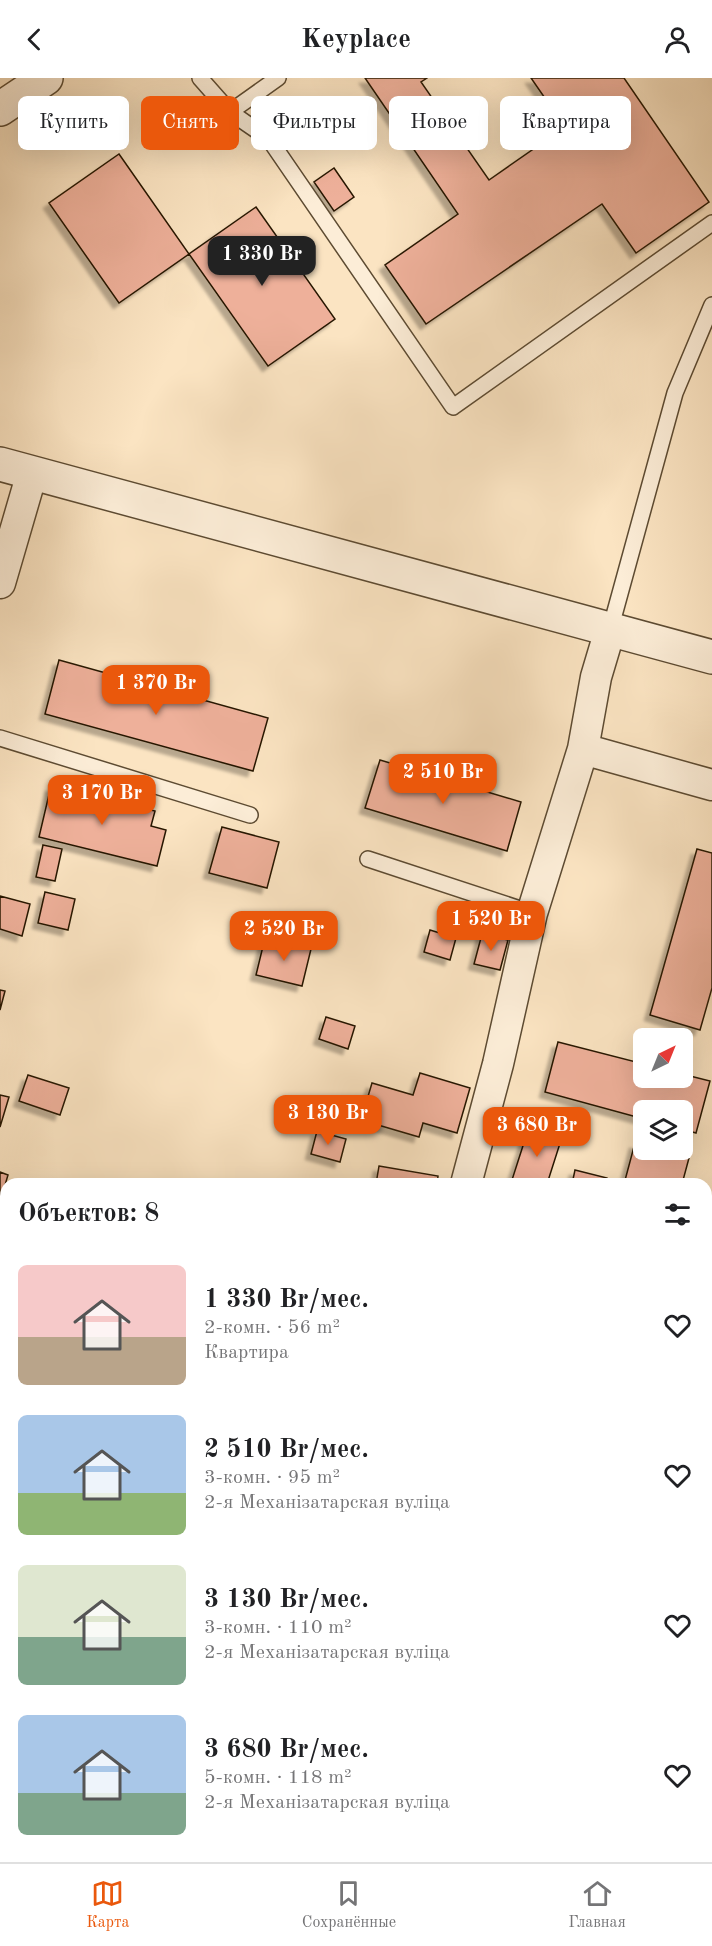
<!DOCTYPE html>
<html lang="ru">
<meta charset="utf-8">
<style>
:root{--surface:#fff;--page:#f6f6f6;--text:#202124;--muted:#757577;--line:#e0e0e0;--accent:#ea580c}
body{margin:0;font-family:"Old Standard TT",serif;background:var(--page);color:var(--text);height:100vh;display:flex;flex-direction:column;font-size:22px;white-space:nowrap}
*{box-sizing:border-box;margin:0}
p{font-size:20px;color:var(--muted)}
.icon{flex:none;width:33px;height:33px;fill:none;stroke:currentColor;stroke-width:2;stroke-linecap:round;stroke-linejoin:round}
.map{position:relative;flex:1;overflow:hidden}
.details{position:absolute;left:0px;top:1100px;width:712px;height:686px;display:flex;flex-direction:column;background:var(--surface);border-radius:18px 18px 0 0;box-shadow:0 6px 24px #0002}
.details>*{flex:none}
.hud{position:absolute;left:18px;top:18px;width:676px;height:54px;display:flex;gap:12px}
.needle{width:39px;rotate:43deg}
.fabs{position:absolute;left:633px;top:950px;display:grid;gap:12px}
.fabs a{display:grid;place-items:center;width:60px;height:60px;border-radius:9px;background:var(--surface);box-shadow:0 6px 24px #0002;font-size:30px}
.price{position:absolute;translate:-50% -51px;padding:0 14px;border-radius:12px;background:var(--accent);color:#fff;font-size:20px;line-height:39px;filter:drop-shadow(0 2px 3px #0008)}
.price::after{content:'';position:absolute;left:50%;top:36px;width:18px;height:14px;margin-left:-9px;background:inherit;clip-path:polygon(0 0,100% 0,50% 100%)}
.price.active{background:#222;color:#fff}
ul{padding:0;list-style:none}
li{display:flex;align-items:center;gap:18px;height:150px;padding:0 18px}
li span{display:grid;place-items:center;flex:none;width:168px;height:120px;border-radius:9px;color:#555}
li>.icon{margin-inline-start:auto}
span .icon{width:72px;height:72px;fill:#fffc;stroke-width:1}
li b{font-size:26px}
h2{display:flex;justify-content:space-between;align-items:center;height:72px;padding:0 18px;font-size:26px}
.pill{padding:0 21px;border-radius:9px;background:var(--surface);box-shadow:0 6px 24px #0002;font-size:21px;line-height:54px}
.pill.active{background:var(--accent);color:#fff}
header{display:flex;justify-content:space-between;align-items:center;height:78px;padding:0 18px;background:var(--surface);font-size:27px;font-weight:800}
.tab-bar{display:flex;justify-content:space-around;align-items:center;height:84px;border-top:2px solid var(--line);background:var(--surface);font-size:16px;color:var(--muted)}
.tab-bar a{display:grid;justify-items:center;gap:3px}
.tab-bar .active{color:var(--accent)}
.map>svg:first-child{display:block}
.building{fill:#eeb09a;stroke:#281802;stroke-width:1.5;filter:url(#shadow)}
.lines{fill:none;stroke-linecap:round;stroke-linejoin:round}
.service-casing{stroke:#5d4b32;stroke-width:18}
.minor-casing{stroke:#5d4b32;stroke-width:33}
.tertiary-casing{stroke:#5d4b32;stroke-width:36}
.service{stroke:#fcedd7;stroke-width:15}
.minor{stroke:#fcedd7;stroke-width:30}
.tertiary{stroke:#fcedd7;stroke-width:33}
</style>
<header><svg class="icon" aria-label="back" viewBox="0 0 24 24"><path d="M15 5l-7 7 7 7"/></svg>Keyplace<svg class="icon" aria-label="person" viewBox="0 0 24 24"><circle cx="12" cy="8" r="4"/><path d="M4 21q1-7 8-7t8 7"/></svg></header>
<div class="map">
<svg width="712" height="1784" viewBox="0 0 712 1784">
<defs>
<filter id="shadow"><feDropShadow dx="-5.5" dy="5.5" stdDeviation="1.5" flood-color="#0004"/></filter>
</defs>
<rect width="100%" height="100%" fill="#fbe4c2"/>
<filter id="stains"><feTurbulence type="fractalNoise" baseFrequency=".00333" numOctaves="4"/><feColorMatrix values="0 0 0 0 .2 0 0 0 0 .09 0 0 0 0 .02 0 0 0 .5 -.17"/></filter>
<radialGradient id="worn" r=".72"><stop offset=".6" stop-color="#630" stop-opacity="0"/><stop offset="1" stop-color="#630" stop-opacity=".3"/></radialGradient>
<path class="building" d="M365 0H427L421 4 489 102 565 49 531 0H624L709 124 636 175 602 126 426 246 385 187 458 136Z
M119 76 189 176 119 225 49 125Z
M334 90 354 119 334 133 314 104Z
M256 129 335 241 268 288 189 176Z
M59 582 268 640 253 693 45 636Z
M380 682 521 724 507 773 365 730Z
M51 708 155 733 151 748 166 752 157 788 39 759Z
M222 749 279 764 267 810 209 795Z
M43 767 62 771 55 803 36 799Z
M697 771 712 775V910L700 952 650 937Z
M45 814 75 821 68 852 38 845Z
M0 818 30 826 22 858 0 851Z
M430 852 456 860 450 882 424 874Z
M482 856 508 862 500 892 474 886Z
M265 860 311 871 302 908 256 897Z
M0 912 5 913 0 932Z
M326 939 355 948 348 971 319 961Z
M558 964 644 986V999H682V996L710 1003 696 1055 682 1051V1032H644V1041L545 1014Z
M420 995 470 1010 457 1055 423 1045 419 1059 361 1042 372 1005 413 1017Z
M28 997 69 1010 60 1037 19 1023Z
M0 1017 9 1019 0 1049Z
M529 1049 562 1059 547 1106 511 1105Z
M317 1053 346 1061 340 1084 311 1076Z
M635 1065 644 1067V1071H657L689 1080 682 1106H624Z
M379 1088 438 1098 437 1106H376Z
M575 1092 607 1100 606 1106H572Z
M0 1094 8 1097 0 1124Z
M706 1339 712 1341V1398L706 1397Z
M706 1425 712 1426V1476L706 1475Z
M706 1705 712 1706V1741L706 1739Z
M171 1779H228L226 1784H169Z
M326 1779H341L365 1784H325Z"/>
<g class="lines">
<defs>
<path id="service" d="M200 0 230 34 278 0
M230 34 269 61 453 329 712 145
M610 552 675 315 712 227
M0 660 250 737
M368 781 532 835
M706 1680 712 1682"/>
<path id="minor" d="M0 505 32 395
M583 671 712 707
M466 1106 498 986 532 835 583 671 596 599 610 552
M706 1194 712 1171
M284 1784 285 1779
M575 1784 577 1779"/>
<path id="tertiary" d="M0 31 46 0
M0 386 712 579"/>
</defs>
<use href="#service" class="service-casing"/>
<use href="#minor" class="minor-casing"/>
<use href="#tertiary" class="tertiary-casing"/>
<use href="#service" class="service"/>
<use href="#minor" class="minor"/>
<use href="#tertiary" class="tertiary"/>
</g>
<rect width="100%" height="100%" filter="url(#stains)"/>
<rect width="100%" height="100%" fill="url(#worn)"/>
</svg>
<div class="fabs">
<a><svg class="needle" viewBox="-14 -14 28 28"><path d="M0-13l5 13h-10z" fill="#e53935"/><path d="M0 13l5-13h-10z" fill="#757577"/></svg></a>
<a><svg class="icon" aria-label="layers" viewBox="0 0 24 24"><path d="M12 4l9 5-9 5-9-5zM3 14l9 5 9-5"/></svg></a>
</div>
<b class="price active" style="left:262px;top:209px">1 330 Br</b>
<b class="price" style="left:156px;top:638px">1 370 Br</b>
<b class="price" style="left:443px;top:727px">2 510 Br</b>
<b class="price" style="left:102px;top:748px">3 170 Br</b>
<b class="price" style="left:491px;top:874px">1 520 Br</b>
<b class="price" style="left:284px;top:884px">2 520 Br</b>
<b class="price" style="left:328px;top:1068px">3 130 Br</b>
<b class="price" style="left:537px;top:1080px">3 680 Br</b>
<div class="hud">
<a class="pill">Купить</a>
<a class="pill active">Снять</a>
<a class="pill">Фильтры</a>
<a class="pill">Новое</a>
<a class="pill">Квартира</a>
</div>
<section class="details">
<h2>Объектов: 8<svg class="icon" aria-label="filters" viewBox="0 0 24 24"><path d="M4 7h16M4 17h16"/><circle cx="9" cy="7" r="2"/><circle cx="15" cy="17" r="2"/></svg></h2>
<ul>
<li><span style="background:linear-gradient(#f6c9c9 60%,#b9a48a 0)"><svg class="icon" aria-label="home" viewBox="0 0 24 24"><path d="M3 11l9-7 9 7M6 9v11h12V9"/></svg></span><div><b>1 330 Br/мес.</b><p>2-комн. · 56 m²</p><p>Квартира</p></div><svg class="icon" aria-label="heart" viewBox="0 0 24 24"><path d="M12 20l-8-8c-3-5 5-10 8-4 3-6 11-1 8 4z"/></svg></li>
<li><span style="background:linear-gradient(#a9c7e8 65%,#8fb573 0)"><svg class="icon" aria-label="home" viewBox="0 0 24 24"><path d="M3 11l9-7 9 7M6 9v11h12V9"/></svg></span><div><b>2 510 Br/мес.</b><p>3-комн. · 95 m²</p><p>2-я Механізатарская вуліца</p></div><svg class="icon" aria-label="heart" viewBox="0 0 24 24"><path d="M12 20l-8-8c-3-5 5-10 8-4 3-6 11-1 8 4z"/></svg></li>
<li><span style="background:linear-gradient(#dfe7d0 60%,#7fa58c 0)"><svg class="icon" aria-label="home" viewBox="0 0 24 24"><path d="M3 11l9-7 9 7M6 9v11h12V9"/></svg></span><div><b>3 130 Br/мес.</b><p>3-комн. · 110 m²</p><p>2-я Механізатарская вуліца</p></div><svg class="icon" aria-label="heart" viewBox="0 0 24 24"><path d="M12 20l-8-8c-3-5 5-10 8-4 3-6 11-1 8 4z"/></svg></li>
<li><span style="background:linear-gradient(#a9c7e8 65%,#7fa58c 0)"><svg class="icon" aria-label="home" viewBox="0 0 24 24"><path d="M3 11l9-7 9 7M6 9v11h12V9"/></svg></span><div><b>3 680 Br/мес.</b><p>5-комн. · 118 m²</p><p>2-я Механізатарская вуліца</p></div><svg class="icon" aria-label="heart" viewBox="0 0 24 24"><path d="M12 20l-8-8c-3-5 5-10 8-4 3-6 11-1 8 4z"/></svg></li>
</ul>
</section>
</div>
<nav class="tab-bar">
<a class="active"><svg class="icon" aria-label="map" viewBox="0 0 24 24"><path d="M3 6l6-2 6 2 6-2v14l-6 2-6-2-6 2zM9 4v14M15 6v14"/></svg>Карта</a>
<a><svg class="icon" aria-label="saved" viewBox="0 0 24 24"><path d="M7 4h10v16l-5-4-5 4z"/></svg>Сохранённые</a>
<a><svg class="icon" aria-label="home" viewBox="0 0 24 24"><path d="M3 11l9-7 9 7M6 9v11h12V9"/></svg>Главная</a>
</nav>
